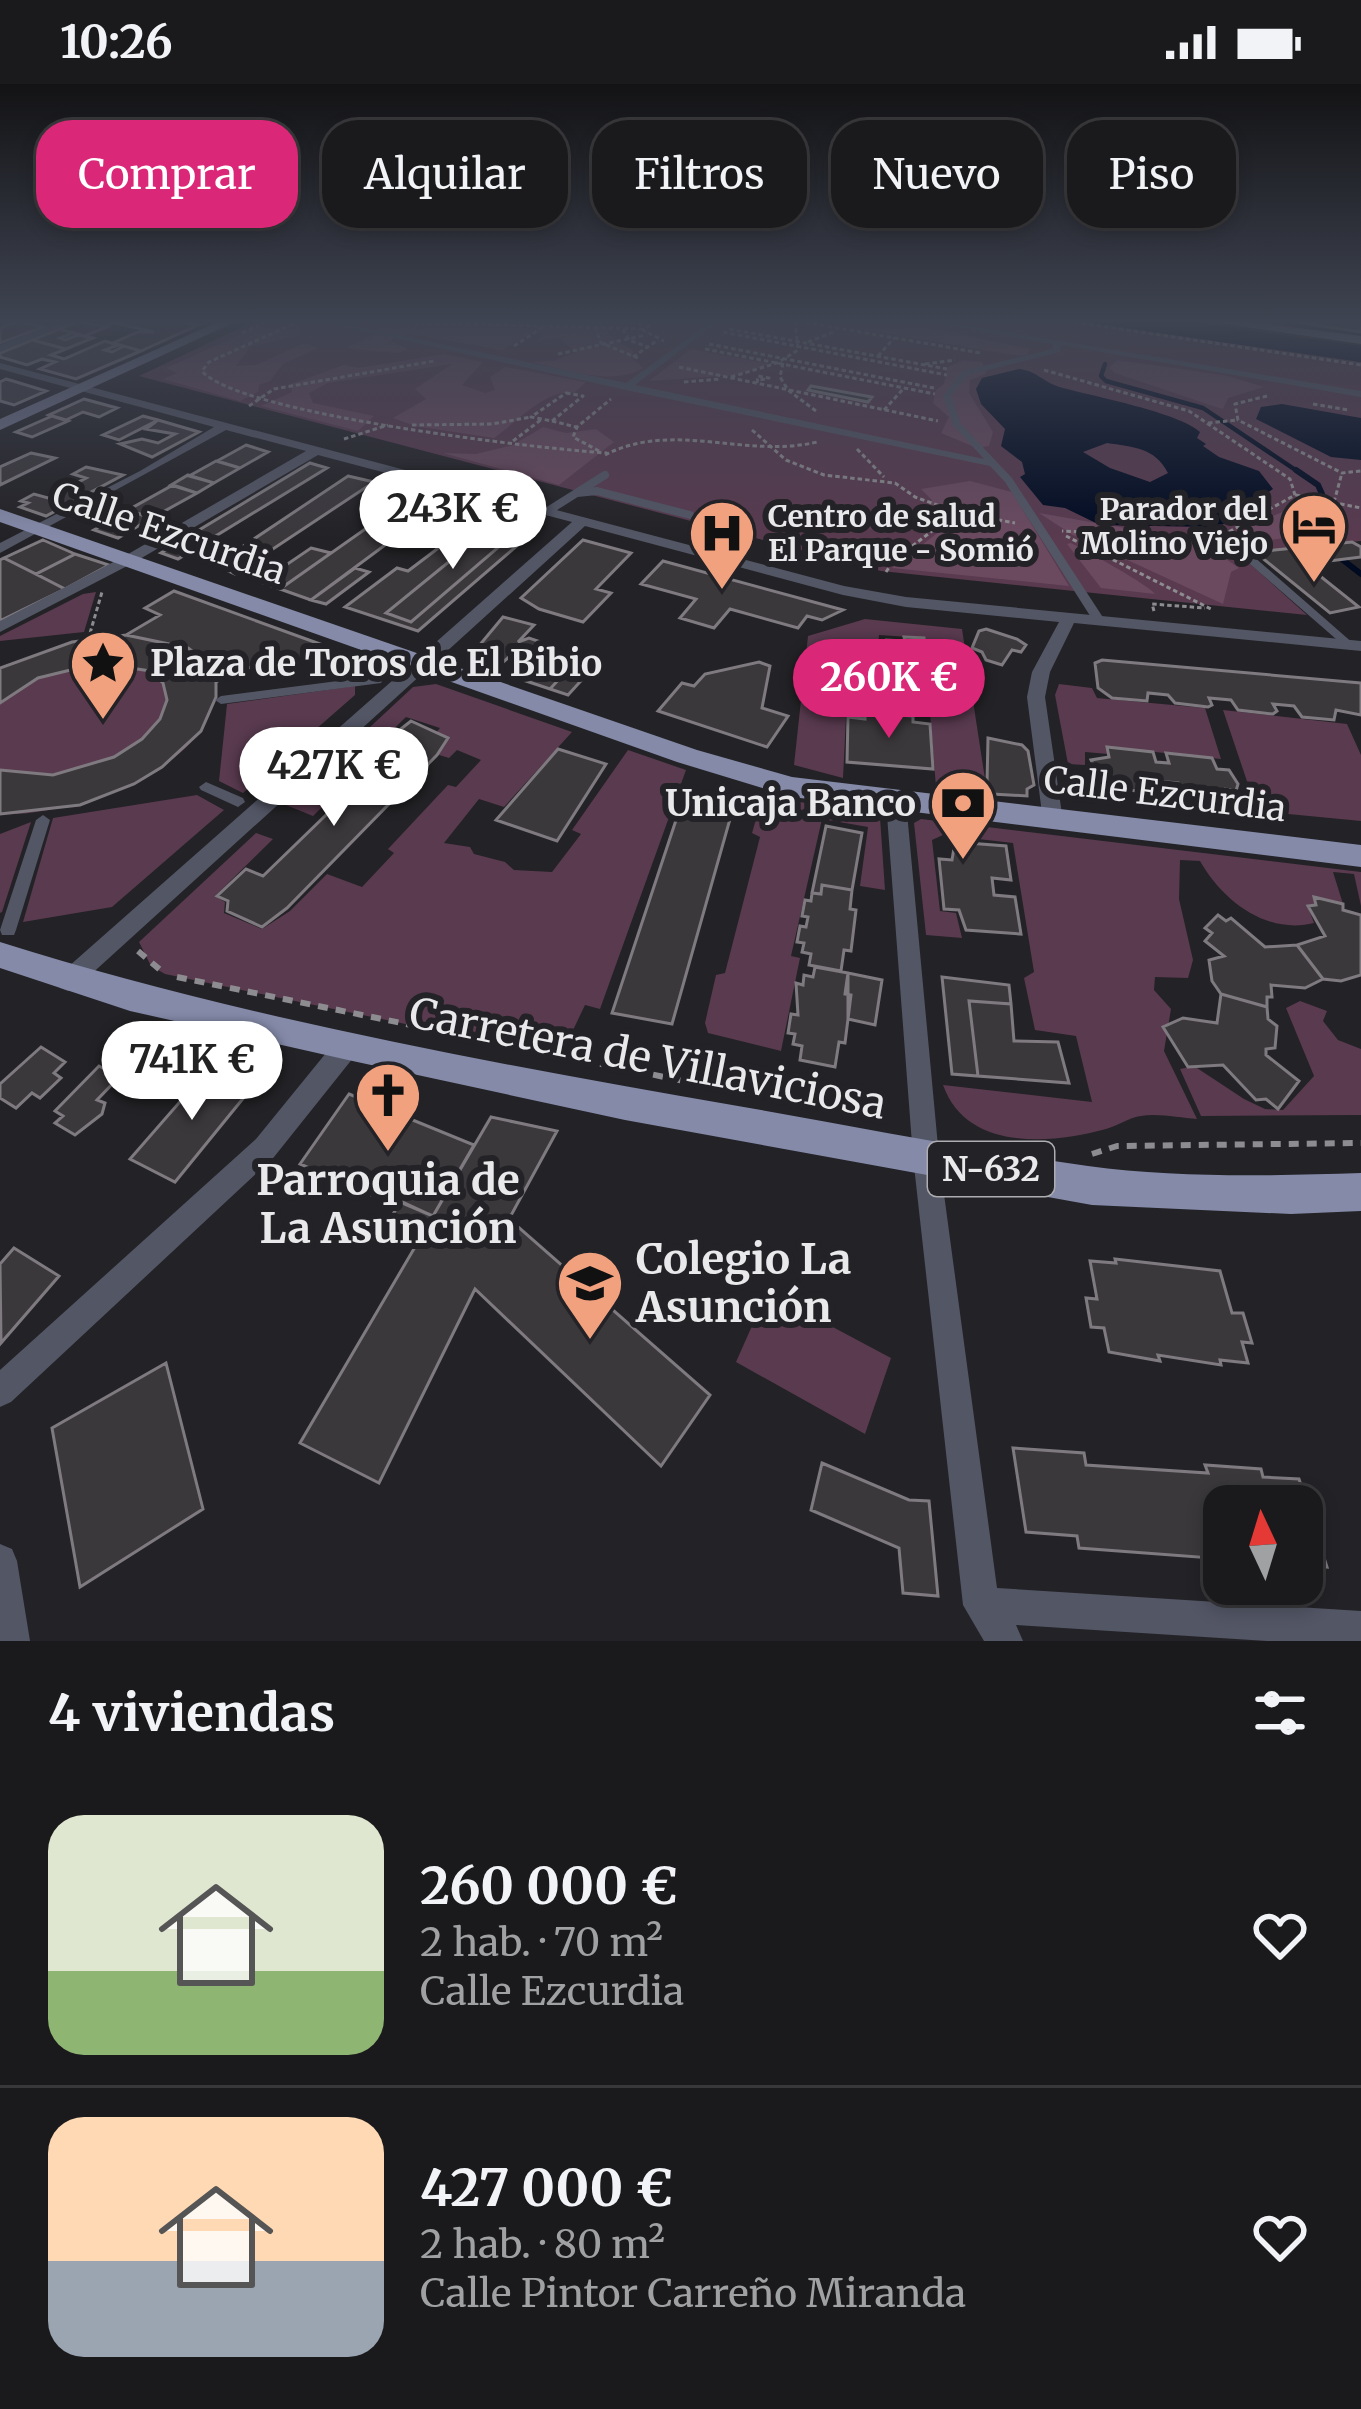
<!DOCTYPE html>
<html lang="es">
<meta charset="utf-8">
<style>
:root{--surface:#1a1a1c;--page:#272729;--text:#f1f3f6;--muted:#9fa1a3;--line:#38383b;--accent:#db2777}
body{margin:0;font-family:Merriweather,serif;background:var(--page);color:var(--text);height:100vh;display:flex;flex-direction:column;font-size:45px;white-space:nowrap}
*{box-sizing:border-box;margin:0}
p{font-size:39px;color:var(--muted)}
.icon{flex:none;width:66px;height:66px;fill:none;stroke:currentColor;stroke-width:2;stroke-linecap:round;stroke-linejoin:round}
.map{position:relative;height:1557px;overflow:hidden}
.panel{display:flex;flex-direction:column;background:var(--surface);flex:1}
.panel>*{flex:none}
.guide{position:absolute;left:36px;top:36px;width:1290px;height:108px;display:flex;gap:24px}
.needle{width:78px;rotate:356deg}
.fabs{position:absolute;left:1203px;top:1401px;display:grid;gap:24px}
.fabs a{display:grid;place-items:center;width:120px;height:120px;border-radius:24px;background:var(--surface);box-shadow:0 6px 18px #0003,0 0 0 3px var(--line);font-size:60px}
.price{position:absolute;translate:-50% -102px;padding:0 27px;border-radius:42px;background:#fff;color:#222;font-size:39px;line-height:78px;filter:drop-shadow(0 3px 6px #0008)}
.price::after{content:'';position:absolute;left:50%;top:72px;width:36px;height:27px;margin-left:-18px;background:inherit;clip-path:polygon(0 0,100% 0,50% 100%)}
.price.on{background:var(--accent);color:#fff}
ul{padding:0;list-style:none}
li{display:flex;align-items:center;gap:36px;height:300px;padding:0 48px}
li+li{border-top:3px solid var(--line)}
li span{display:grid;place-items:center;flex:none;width:336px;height:240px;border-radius:36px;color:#555}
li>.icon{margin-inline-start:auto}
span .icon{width:144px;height:144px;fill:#fffc;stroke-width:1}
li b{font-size:51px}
h2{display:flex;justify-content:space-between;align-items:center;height:144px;padding:0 48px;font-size:51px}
.pill{padding:0 42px;border-radius:36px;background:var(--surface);box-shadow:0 6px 18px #0003,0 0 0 3px var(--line);font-size:42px;line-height:108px}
.pill.on{background:var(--accent);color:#fff}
.status{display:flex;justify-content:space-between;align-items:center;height:84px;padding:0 60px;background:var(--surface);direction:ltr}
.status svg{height:33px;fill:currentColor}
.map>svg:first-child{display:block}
.green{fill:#593a4f}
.forest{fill:#6b4a60}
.water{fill:#000a21;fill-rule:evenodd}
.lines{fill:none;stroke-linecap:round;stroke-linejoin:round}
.stream-far1{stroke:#000a21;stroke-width:4.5}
.stream{stroke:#000a21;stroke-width:6}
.building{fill:#3b383c;stroke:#7e7a7f;stroke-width:3}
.path-far1{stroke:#8d8c90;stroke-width:3;stroke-dasharray:4.5 3;stroke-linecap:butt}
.path{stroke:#8d8c90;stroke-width:6;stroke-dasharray:10 8;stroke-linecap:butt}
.service{stroke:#535665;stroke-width:8}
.pedestrian{fill:#535665;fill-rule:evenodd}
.minor{fill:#535665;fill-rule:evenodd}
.secondary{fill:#6f738b;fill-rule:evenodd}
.primary{fill:#848aa8;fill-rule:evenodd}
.labels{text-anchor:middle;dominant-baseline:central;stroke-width:12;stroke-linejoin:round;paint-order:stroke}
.far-poi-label{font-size:30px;font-weight:bold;fill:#e9e9ec;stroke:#232226;text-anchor:end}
.shield{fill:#232226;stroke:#aeadb1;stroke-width:3}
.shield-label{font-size:33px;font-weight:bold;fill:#e9e9ec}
.street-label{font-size:36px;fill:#e9e9ec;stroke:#232226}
.poi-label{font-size:36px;font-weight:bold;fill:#e9e9ec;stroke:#232226;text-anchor:start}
.near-street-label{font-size:42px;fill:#e9e9ec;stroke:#232226}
.near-poi-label{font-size:42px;font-weight:bold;fill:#e9e9ec;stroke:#232226}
</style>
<div class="status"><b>10:26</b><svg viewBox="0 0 49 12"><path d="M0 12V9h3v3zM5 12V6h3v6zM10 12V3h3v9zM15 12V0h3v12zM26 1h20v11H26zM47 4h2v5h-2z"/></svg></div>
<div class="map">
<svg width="1361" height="1557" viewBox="0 0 1361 1557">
<rect width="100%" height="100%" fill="#232226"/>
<path class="green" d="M255 237H1073L1361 278V457L1238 469 1307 531 881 487 139 292Z
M96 508 84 548 0 557V552L83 510Z
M865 535 962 545 987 708 936 703 924 554 879 551 878 562 846 561V583L862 585 863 633H846L843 694 794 681 808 552Z
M126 551 207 578C252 673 70 735 0 730V584L72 558Z
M436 600 572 648 504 723 479 715 444 759 470 763 474 770 505 778 514 786 552 788 581 750 572 746 628 666 686 686 600 925 585 921 565 963 550 970 165 890 151 882 139 858 256 749 273 755 215 812 225 818 224 829 262 845 290 827 327 790 362 803 394 769 388 765 448 701 456 703 481 676 457 666 449 674 436 670 448 655 436 649 440 644 406 633 374 664 355 657 413 603Z
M1059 600 1092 604 1097 614 1205 624 1221 675 1108 663V670L1085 668V681L1068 680 1055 611Z
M355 602V611L243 709 219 697 227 620Z
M1223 626 1347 640 1361 671V737L1257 727Z
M344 667 370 677 313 732 286 721Z
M197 711 224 726 112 823 23 838 53 734Z
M763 711 880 733 885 806 860 802 868 743 822 735 791 872 800 874 781 967 708 949 705 939 716 891 725 889 760 753 752 749Z
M921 735 1361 788V822L1354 790 1333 788 1343 820 1315 813 1316 821 1308 823 1314 839C1266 851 1222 816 1200 777L1180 776 1179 815 1193 876 1188 894 1155 893 1154 906 1171 925 1164 967 1197 1035C1180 1034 1158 1029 1141 1032 1130 1033 1118 1042 1106 1045 1052 1060 967 1068 943 1001L1092 1018 1076 952 1035 946 1024 894 1034 888 1013 759 943 751 932 756 940 827 956 829 962 854 926 851 914 739Z
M31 738 2 828 0 829V750Z
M1300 917 1327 927 1323 937 1338 956 1361 965V1031L1201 1032 1180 985 1194 982 1244 1015 1265 1025 1283 1026 1314 992 1286 924Z
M767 1208 891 1274 865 1350 736 1278Z"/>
<path class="forest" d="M272 237H299L303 242 295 252 250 263 236 282 256 281 304 259 318 264 283 280 270 297 259 301 258 308 240 317 163 295 177 289 166 284Z
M350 237H619L607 250 634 267 632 274 643 284C612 303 565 285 531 278L554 277 576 268 558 254 537 257 542 251 536 247 502 266 405 249 390 257 408 265 398 269 354 265 347 263 377 250 379 244Z
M813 237H895L1030 265 1027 271H1014Z
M691 265 770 280 737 291 649 297Z
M444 270 483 278 462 301 485 309 495 306 490 293 505 283 586 298 574 309C546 304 516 339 494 354L415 342 393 334 426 315 415 305 452 280 328 299 309 309 313 319 374 332 358 347 261 322 292 308 291 300 344 281 359 284Z
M963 276 982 278 986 290 970 296 969 309 993 348 989 362 977 364 941 349 949 333 933 319 936 306 944 300 948 283Z
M1117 276 1228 292 1264 303 1228 314 1223 325 1219 324 1115 289 1109 284Z
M543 343 566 349 596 345 614 358 559 401 443 369 476 370 513 361Z
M970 397 1012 408 1069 502 892 484 940 447 936 437 923 428 932 416 921 405Z
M1293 424V438L1301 452 1237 460 1250 441Z
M1039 429 1200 457 1239 484 1231 488 1223 520 1073 451Z
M1071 459C1085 466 1149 501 1155 510L1101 504 1067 460Z"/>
<path class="water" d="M1077 237H1184L1361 262V278Z
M1019 285C1038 287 1043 299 1063 304 1093 312 1180 329 1200 348L1197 354 1206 360 1203 362 1219 373 1259 387 1273 405 1249 421 1231 424 1224 440 1210 443 1100 441 1065 424 1043 421 1020 393 1025 390 1022 378 1001 362 1005 345 981 320 976 305 982 294ZM1107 359C1132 363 1155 363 1168 389L1150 398 1110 384 1083 368Z
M1282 320 1361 334V376L1331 373 1256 335 1261 323Z"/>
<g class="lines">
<path class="stream-far1" d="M1105 280 1101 292 1106 297 1203 324 1300 389"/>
<path class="stream" d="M1296 386 1318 401 1322 410 1302 439 1314 453
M1343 476 1361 490"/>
</g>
<path class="building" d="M19 237 43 243 0 259V244Z
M80 237 95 241H111L85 252 59 245Z
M107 237H179L198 241 141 267 113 259 138 248H154Z
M1291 237H1361V248Z
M59 245 73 249 60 254 65 256 78 251 93 254 66 265 32 256Z
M32 256 66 265 51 271 64 275 105 257 118 261 105 266 112 268 124 262 141 267 76 295 40 285 55 278 42 275 27 281 0 273V269Z
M6 295 13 297 46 307 14 321 0 317V298Z
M811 302 872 313 868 318 808 306Z
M84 315 117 324 99 333 83 328 66 336 49 331Z
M52 332 68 337 32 353 16 348Z
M143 332 158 336 119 356 103 351Z
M158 336 199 348 152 373 120 360 142 355 158 359 175 350 146 345Z
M246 361 268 368 240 384 217 377Z
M31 369 55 374 0 401V383Z
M216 377 240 384 214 399 189 392Z
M310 379 327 384 178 475 161 469Z
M86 383 123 391 46 432 20 423 28 419 21 417 34 410 48 414 86 394 73 390Z
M188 391 214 399 197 409 171 401Z
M348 392 374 398 235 490 215 481Z
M173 401 197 409 152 434 128 426Z
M415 410 443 418 311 516 280 505Z
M443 418 457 422 422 448 408 444Z
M129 427 152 434 118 454 94 446Z
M481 432 499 437 386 529 411 538 522 443 534 447 418 547 345 523 397 484 408 487 445 459 432 455 459 434 474 438Z
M721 435 741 439 749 450 746 453 699 441Z
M499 437 522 443 411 538 386 529Z
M43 456 75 470 36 490 4 474Z
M583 456 631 469 596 505 611 509 583 538 539 525 521 514Z
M1352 458 1361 463V473L1305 480 1359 523 1330 529 1255 468Z
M311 464 331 469 280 505 261 498Z
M75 470 109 481 65 505 36 490Z
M4 474 65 505 0 537V476Z
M663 477 843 526 822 536 807 532 798 544 730 525 714 544 680 534 696 515 641 500Z
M355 484 369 488 326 520 311 516Z
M174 507 320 560 271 594 244 581 216 598 207 578 188 564 126 551 160 531 145 524Z
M503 533 534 541 518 558 529 554 547 560 524 579 509 573 495 585 468 575Z
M986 545 1017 555 1026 561 1021 568 1012 566 1002 581 986 576 982 568 972 564 979 547Z
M126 551 188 564 207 578 216 598V613L201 647 162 683 134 700 80 721 0 730V686L53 691 114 673 142 655 160 635 167 616 163 599 150 587 99 579 38 594 0 619V584L72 558Z
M904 553 924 554 926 589 848 582 849 568 863 569V563L880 564 886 556 905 557Z
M545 574 571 582 550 605 523 596Z
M1102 576 1361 599V631L1336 626 1334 636 1302 633 1294 622 1273 620 1277 627 1273 630 1238 626 1231 616 1209 614 1212 621 1208 623 1175 619 1168 611 1148 609 1147 617 1112 614 1098 604 1095 579Z
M759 578 770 582 762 624 788 632 767 663 658 627 682 599 694 602 705 590Z
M571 582 589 588 568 611 550 605Z
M865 584 911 588 913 632 865 628Z
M865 628 913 632V638L930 640 933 685 847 678 848 633 865 635Z
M411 637 448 654 437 671 287 824 262 843 227 827 228 817 217 812 246 785 263 792 391 668 383 659Z
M988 654 1022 661 1028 667 1034 701 1027 705V712L992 710 987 700Z
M1107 663 1153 668 1156 678 1169 679 1166 669 1212 674 1217 685 1229 686 1238 700 1236 707 1226 705 1230 718 1182 712 1178 699 1155 697 1159 710 1113 704 1110 693 1099 691 1091 676 1109 673Z
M558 665 606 680 557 757 496 736Z
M684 712 734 721 672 940 612 929Z
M826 742 862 749 852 806 822 801 821 810 812 809Z
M955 758 1006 762 1011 796 992 794 994 811 1015 813 1021 850 966 846 959 826 944 825 939 775 952 776Z
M822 801 852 806 850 825 856 826 851 867 844 866 841 887 809 881 811 870 802 868 804 859 797 858 800 842 806 843 808 833 802 832 805 816 811 817 812 809 821 810Z
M1314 813 1343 820V826L1361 831V891L1341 897 1323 895 1297 861 1325 852 1308 822 1316 821Z
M1218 831 1226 837 1231 834 1265 863 1297 861 1323 895 1305 904 1271 901 1272 913H1267V923L1221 910 1212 897 1209 876 1224 872 1205 857 1212 849 1205 844Z
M815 883 848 889 845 910 851 911 845 959 839 958 835 983 800 976 802 962 793 960 795 950 788 949 791 930 798 931 796 899 803 901 804 891 813 893Z
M848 889 882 896 875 941 848 935Z
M942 893 1009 901 1011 920 969 917 978 992 952 990Z
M1221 910 1267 923 1268 935 1277 942 1275 964 1266 965V971L1299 997 1278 1025 1266 1015 1256 1016 1223 981 1188 983 1163 943 1183 934 1217 939Z
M969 917 1011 920 1014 957 1058 958 1069 999 978 992Z
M41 963 65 978 54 989 61 994 40 1014 32 1009 16 1024 0 1014V1000Z
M212 981 254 1001 175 1098 130 1075Z
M99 982 119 993 97 1016 105 1019 102 1030 75 1051 55 1039 63 1032 55 1027Z
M349 1010 474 1061 433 1132 400 1117 397 1122 300 1080Z
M491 1033 557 1047 509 1135 710 1311 661 1382 475 1205 379 1399 300 1359 425 1146 392 1132 400 1118 433 1132Z
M14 1164 59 1192 1 1259 0 1180Z
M1115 1175 1220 1187 1232 1229H1243L1252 1259 1242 1258 1248 1279 1220 1276 1221 1281 1158 1271 1160 1277 1109 1268 1104 1244 1091 1243 1086 1214 1097 1215 1090 1177 1116 1179Z
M166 1279 203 1425 80 1503 52 1344Z
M1013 1364 1084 1369 1086 1381 1208 1389 1205 1381 1261 1385 1263 1393 1299 1395 1327 1483 1302 1481V1422H1224V1475L1079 1464 1077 1452 1026 1448Z
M822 1379 909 1416 929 1417 938 1512 903 1509 899 1464 811 1426Z"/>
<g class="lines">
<path class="path-far1" d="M300 237 209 278 202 287C238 330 540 365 607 369
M602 237 596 246 601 259 638 274
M623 237 646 241
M657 237 643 246 664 257
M798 237 981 269
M1067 237 1361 281
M406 238 644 245
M623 245 629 256 648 263
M729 245 947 285
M723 248 947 291
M242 249 268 237
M808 258 836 247
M709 260 934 304
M514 262 543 243
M705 265 935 310
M558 270 646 251
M878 272 894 254
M633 273 658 256
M783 279 780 293 788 306 816 327
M925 280 955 276
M679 283 938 337
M1044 286 1189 327 1290 395 1295 411 1216 455 1062 447
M731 293 777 279 798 266 795 237
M684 298 720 295
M757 299 758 292 769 294 760 296
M566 309 583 312 552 337 531 333Z
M1267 312 1235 320 1238 336 1342 389 1361 387
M1313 320 1349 326
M249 322 274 305 434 277
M884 326 904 304
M552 337 576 343
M1208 339 1238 336
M412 341 492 340 531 333
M752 346 786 376 824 391 895 399 915 413 957 428
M344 355 388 341
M513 357 542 335
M857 365 884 393
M599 367 573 353 577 343 611 315
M605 371C673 336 745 375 817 358
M1296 411 1361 424
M1334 418 1342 389
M1066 452 1211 525
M886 488 894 476 957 428 1015 439
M1154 527 1152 520 1205 524
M88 556 102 508"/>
<path class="path" d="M138 867 165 890
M177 893 718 1004
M1092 1070 1117 1062 1361 1059"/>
<path class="service" d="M577 409 597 407 690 431
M548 427 605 391
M1248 473 1349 561"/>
<path class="pedestrian" d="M319 237H332L626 299 712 237H719L635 301 984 375 953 341 943 312 962 287 1053 265V260L930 239 927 237H941L1361 307V313L1061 261 1060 268 968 291 951 312 961 340 1012 394 1106 538 1100 541 1094 538 1005 398 990 382 626 306Z
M377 592 383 596 381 599 221 620 215 616 221 612Z
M206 698 243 714 245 718 238 723 201 706 199 703Z
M43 731 50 736 16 846 14 851H2L0 846 36 736Z"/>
<path class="minor" d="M62 237H75L0 268V261Z
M0 279 844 502 906 513 1361 557V567L1074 539 1050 588 1045 613 1063 737 1053 744 1043 737 1027 613 1032 588 1059 538 906 523 843 511 585 442 76 904 68 907 60 904 56 897 60 890 572 438 318 371 133 479 0 548V537L123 473 306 367 226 346 0 469V459L140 387 214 343 0 285Z
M896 711 906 718 939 1073 997 1504 1361 1527V1557H1267L1016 1541 1023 1557H984L963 1521 913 1073 886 718Z
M348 950 357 953 360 961 357 969 274 1073 11 1318 0 1323V1286L256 1055 339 953Z
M0 1460 12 1465 17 1477 30 1557H0Z"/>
<path class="secondary" d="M220 237H237L0 346V335Z
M1207 237H1243L1361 252V260Z"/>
<path class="primary" d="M0 425 697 666 792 693 1361 761V783L792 713 677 678 0 438Z
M0 858C239 933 490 979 738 1022 854 1042 971 1066 1088 1082 1176 1094 1272 1092 1361 1089V1127L1291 1130 1092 1121 625 1036 348 976 130 927 0 884Z"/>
</g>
<linearGradient id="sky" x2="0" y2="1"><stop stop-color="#131315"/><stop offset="0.52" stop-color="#3f4452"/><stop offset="1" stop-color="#3f4452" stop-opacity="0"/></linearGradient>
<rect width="1361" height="455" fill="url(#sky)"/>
<defs>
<symbol id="hotel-pin" viewBox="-11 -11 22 30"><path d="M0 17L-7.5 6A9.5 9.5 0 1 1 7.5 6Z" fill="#f2a17e" stroke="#232226"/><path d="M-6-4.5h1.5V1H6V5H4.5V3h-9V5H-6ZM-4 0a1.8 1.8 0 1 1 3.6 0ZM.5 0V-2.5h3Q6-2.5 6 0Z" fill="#111"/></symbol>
<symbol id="hospital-pin" viewBox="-11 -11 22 30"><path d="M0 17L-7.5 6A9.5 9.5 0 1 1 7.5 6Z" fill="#f2a17e" stroke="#232226"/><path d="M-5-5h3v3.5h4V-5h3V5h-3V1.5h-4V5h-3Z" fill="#111"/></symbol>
<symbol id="sight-pin" viewBox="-11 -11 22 30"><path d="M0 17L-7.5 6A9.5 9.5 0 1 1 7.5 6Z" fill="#f2a17e" stroke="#232226"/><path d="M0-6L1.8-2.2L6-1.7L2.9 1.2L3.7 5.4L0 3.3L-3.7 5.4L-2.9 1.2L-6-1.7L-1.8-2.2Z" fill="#111"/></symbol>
<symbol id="bank-pin" viewBox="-11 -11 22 30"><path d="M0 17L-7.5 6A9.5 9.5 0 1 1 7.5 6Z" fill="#f2a17e" stroke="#232226"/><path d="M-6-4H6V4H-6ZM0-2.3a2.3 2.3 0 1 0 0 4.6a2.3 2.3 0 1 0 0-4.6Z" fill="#111"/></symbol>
<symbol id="church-pin" viewBox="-11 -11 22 30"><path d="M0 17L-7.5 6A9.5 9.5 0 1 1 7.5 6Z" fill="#f2a17e" stroke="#232226"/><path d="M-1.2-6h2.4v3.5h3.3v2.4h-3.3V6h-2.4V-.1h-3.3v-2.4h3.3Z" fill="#111"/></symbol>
<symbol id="school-pin" viewBox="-11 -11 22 30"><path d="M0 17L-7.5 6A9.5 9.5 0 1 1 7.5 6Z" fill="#f2a17e" stroke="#232226"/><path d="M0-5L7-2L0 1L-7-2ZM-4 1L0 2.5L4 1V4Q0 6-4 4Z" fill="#111"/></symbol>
</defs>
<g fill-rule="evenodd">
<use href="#hotel-pin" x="1276" y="404" width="76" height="104"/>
<use href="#hospital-pin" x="684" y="411" width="76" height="104"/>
<use href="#sight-pin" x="65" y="541" width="76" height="104"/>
<use href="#bank-pin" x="925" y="681" width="76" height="104"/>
<use href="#church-pin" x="350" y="973" width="76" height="104"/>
<use href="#school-pin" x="552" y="1161" width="76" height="104"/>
</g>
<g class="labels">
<g class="far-poi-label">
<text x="1268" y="425">Parador del<tspan x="1268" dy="34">Molino Viejo</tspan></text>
<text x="768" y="432" text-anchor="start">Centro de salud<tspan x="768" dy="34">El Parque - Somió</tspan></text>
</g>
<rect class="shield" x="928" y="1058" width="126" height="54" rx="9"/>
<g class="shield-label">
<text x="991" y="1085">N-632</text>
</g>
<g class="street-label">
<text transform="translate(169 449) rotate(19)">Calle Ezcurdia</text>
<text transform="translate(1165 710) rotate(7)">Calle Ezcurdia</text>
</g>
<g class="poi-label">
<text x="150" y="579">Plaza de Toros de El Bibio</text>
<text x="916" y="719" text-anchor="end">Unicaja Banco</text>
</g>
<g class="near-street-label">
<text transform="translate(648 974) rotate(11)">Carretera de Villaviciosa</text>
</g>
<g class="near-poi-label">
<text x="388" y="1096">Parroquia de<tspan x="388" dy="48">La Asunción</tspan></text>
<text x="636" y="1175" text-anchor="start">Colegio La<tspan x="636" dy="48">Asunción</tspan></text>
</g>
</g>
</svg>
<div class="fabs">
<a><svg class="needle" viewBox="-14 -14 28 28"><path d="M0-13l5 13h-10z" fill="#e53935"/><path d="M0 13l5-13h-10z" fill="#9fa1a3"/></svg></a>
</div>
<b class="price" style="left:453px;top:488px">243K €</b>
<b class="price on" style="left:889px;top:657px">260K €</b>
<b class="price" style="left:334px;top:745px">427K €</b>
<b class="price" style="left:192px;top:1039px">741K €</b>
<div class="guide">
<a class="pill on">Comprar</a>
<a class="pill">Alquilar</a>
<a class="pill">Filtros</a>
<a class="pill">Nuevo</a>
<a class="pill">Piso</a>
</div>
</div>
<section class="panel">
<h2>4 viviendas<svg class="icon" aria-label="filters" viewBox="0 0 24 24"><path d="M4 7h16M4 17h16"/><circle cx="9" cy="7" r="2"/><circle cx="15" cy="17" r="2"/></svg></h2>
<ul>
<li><span style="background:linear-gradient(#dfe7d0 65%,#8fb573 0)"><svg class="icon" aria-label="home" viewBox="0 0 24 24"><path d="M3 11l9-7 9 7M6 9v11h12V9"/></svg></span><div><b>260 000 €</b><p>2 hab. · 70 m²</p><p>Calle Ezcurdia</p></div><svg class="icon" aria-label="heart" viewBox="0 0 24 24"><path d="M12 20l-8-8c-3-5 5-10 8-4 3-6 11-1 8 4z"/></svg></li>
<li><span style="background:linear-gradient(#ffd9b3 60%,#9aa5b1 0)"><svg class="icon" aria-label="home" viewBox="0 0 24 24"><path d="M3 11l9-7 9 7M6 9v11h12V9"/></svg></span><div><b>427 000 €</b><p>2 hab. · 80 m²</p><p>Calle Pintor Carreño Miranda</p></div><svg class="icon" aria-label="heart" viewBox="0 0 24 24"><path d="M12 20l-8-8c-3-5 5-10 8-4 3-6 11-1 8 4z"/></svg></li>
</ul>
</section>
